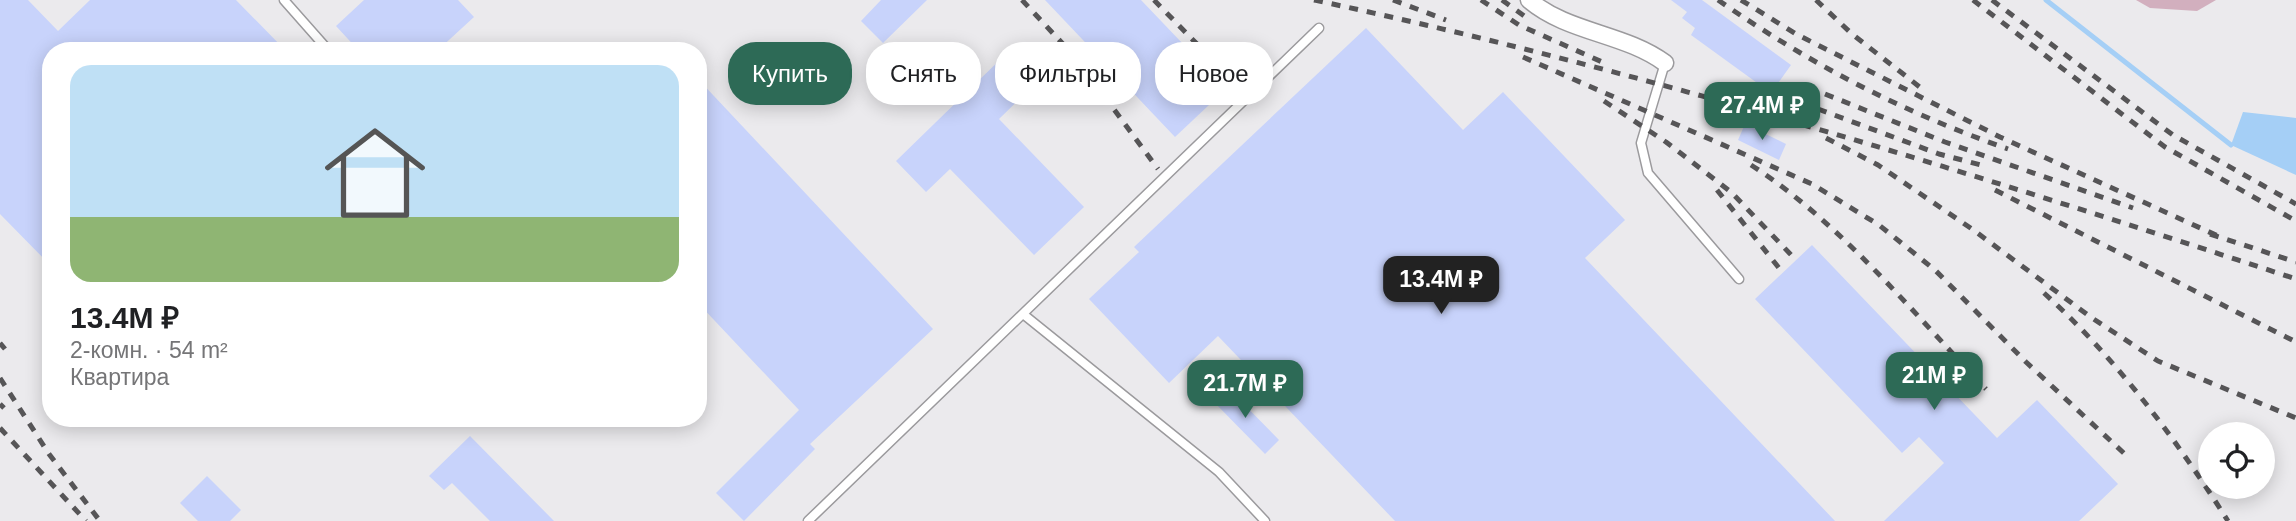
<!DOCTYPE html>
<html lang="ru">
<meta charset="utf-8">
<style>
:root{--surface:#fff;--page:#f2f2f2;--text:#202124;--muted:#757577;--accent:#2d6a56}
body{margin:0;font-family:Arial,sans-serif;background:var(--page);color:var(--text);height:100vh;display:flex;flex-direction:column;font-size:26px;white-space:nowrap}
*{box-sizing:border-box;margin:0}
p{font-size:23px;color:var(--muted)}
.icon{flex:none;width:38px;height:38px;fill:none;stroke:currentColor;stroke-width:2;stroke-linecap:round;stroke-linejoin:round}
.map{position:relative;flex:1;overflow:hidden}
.panel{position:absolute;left:42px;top:42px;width:665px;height:385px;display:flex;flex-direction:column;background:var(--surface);border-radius:28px;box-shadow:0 4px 18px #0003}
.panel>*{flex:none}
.hud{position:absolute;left:728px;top:42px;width:665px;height:63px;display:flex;gap:14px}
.fabs{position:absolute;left:2198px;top:422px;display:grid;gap:14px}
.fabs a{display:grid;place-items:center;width:77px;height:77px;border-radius:50%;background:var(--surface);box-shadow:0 4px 18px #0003;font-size:35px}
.price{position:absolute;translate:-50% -60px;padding:0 16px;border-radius:14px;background:var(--accent);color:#fff;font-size:23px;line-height:46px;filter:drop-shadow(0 2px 4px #0008)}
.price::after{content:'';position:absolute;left:50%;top:42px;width:21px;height:16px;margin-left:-10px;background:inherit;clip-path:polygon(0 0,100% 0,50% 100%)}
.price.on{background:#222;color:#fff}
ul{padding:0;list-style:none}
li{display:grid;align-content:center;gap:14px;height:371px;padding:0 28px}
li span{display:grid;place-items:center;height:217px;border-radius:21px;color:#555}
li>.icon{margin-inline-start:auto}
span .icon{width:126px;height:126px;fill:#fffc;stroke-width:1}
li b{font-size:30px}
.tag{padding:0 24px;border-radius:28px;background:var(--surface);box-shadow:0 4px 18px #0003;font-size:24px;line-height:63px}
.tag.on{background:var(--accent);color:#fff}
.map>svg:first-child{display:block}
.green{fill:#d2afbe}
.water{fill:#a5cff6}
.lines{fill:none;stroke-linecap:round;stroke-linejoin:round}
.stream{stroke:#a5cff6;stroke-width:5}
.building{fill:#c8d3fb}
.lane-casing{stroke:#9b9a9d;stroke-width:11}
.street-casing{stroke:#9b9a9d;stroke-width:19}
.lane{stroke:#fff;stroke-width:8}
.street{stroke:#fff;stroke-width:16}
.rail{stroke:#565557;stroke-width:5;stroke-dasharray:9 9;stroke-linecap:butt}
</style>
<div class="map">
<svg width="2296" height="521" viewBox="0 0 2296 521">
<rect width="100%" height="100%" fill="#ebeaed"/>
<path class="green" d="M2136 0H2216L2197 11 2150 8Z"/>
<path class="water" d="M2243 112 2296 118V175L2231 145Z"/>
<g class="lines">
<path class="stream" d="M2046 0 2231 145"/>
</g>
<path class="building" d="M0 0H28L58 31 90 0H236L286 51H51V266L0 214Z
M364 0H458L474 17 437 51H359L336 26Z
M881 0H927L883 43 861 21Z
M1045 0H1141L1226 89 1175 137Z
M1671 0H1702L1791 65 1771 93 1691 35 1695 28 1682 18 1687 12Z
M1366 28 1463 130 1503 92 1625 220 1585 258 1835 521H1395L1218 336 1169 383 1089 299 1139 252 1134 247Z
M1010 50 1016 56 1022 51 1045 74 999 119 1084 207 1034 255 950 169 926 192 896 161Z
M698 79 933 329 810 444 815 449 744 521 716 493 799 410 698 303Z
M1745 124 1786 144 1779 160 1738 140Z
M1812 245 1997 438 2037 400 2118 484 2079 521H1884L1944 463 1919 437 1902 453 1755 299Z
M1225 385 1279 440 1265 454 1211 399Z
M470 436 554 521H490L452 483 444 490 429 476Z
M207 476 241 510 230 521H198L180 503Z"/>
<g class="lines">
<defs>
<path id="lane" d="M284 0 329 51
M1665 63 1641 143 1648 173 1739 279
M1023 314 1219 472 1265 521
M808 521 1319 28"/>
<path id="street" d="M1529 0C1568 33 1624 33 1665 63"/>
</defs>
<use href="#lane" class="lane-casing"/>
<use href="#street" class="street-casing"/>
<use href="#lane" class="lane"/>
<use href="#street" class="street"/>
<path class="rail" d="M1022 0 1076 58 1158 169
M1154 0 1237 85
M1314 0C1647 71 1973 173 2296 279
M1393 0 1446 20
M1481 0 1519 25 1609 65
M1502 0 1527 18
M1718 0C1812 65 1900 111 2008 149
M1741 0 1796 34 2000 137 2218 236
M1816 0 1852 34 1921 88
M1973 0 2165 147 2296 221
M1992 0 2173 135 2296 204
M1523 57 1812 184 1879 225 1935 270 2026 362 2128 457
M1825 94 1945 142 2133 208
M1604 101 1666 142 1731 192 1796 260
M1818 109 1939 154 1985 166
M1826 138 1878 165 1972 229 2092 318 2158 361 2296 418
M1751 165C1841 223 1912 312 1986 389
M1717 190 1783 273
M1995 190 2296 342
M2210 234 2296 262
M2044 293C2116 358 2176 439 2228 521
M0 343 5 349
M0 378 49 454 100 521
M0 404 4 408
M0 428 86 521"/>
</g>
</svg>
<div class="fabs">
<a><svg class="icon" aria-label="locate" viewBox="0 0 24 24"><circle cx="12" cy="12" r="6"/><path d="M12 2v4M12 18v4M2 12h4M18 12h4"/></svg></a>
</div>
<b class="price" style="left:1762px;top:142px">27.4M ₽</b>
<b class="price on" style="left:1441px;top:316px">13.4M ₽</b>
<b class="price" style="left:1934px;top:412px">21M ₽</b>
<b class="price" style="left:1245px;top:420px">21.7M ₽</b>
<div class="hud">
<a class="tag on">Купить</a>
<a class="tag">Снять</a>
<a class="tag">Фильтры</a>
<a class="tag">Новое</a>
</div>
<section class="panel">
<ul>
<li><span style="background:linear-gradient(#bfe0f5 70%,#8fb573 0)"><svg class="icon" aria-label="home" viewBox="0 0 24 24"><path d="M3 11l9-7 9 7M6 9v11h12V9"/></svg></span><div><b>13.4M ₽</b><p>2-комн. · 54 m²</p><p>Квартира</p></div></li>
</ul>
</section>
</div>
